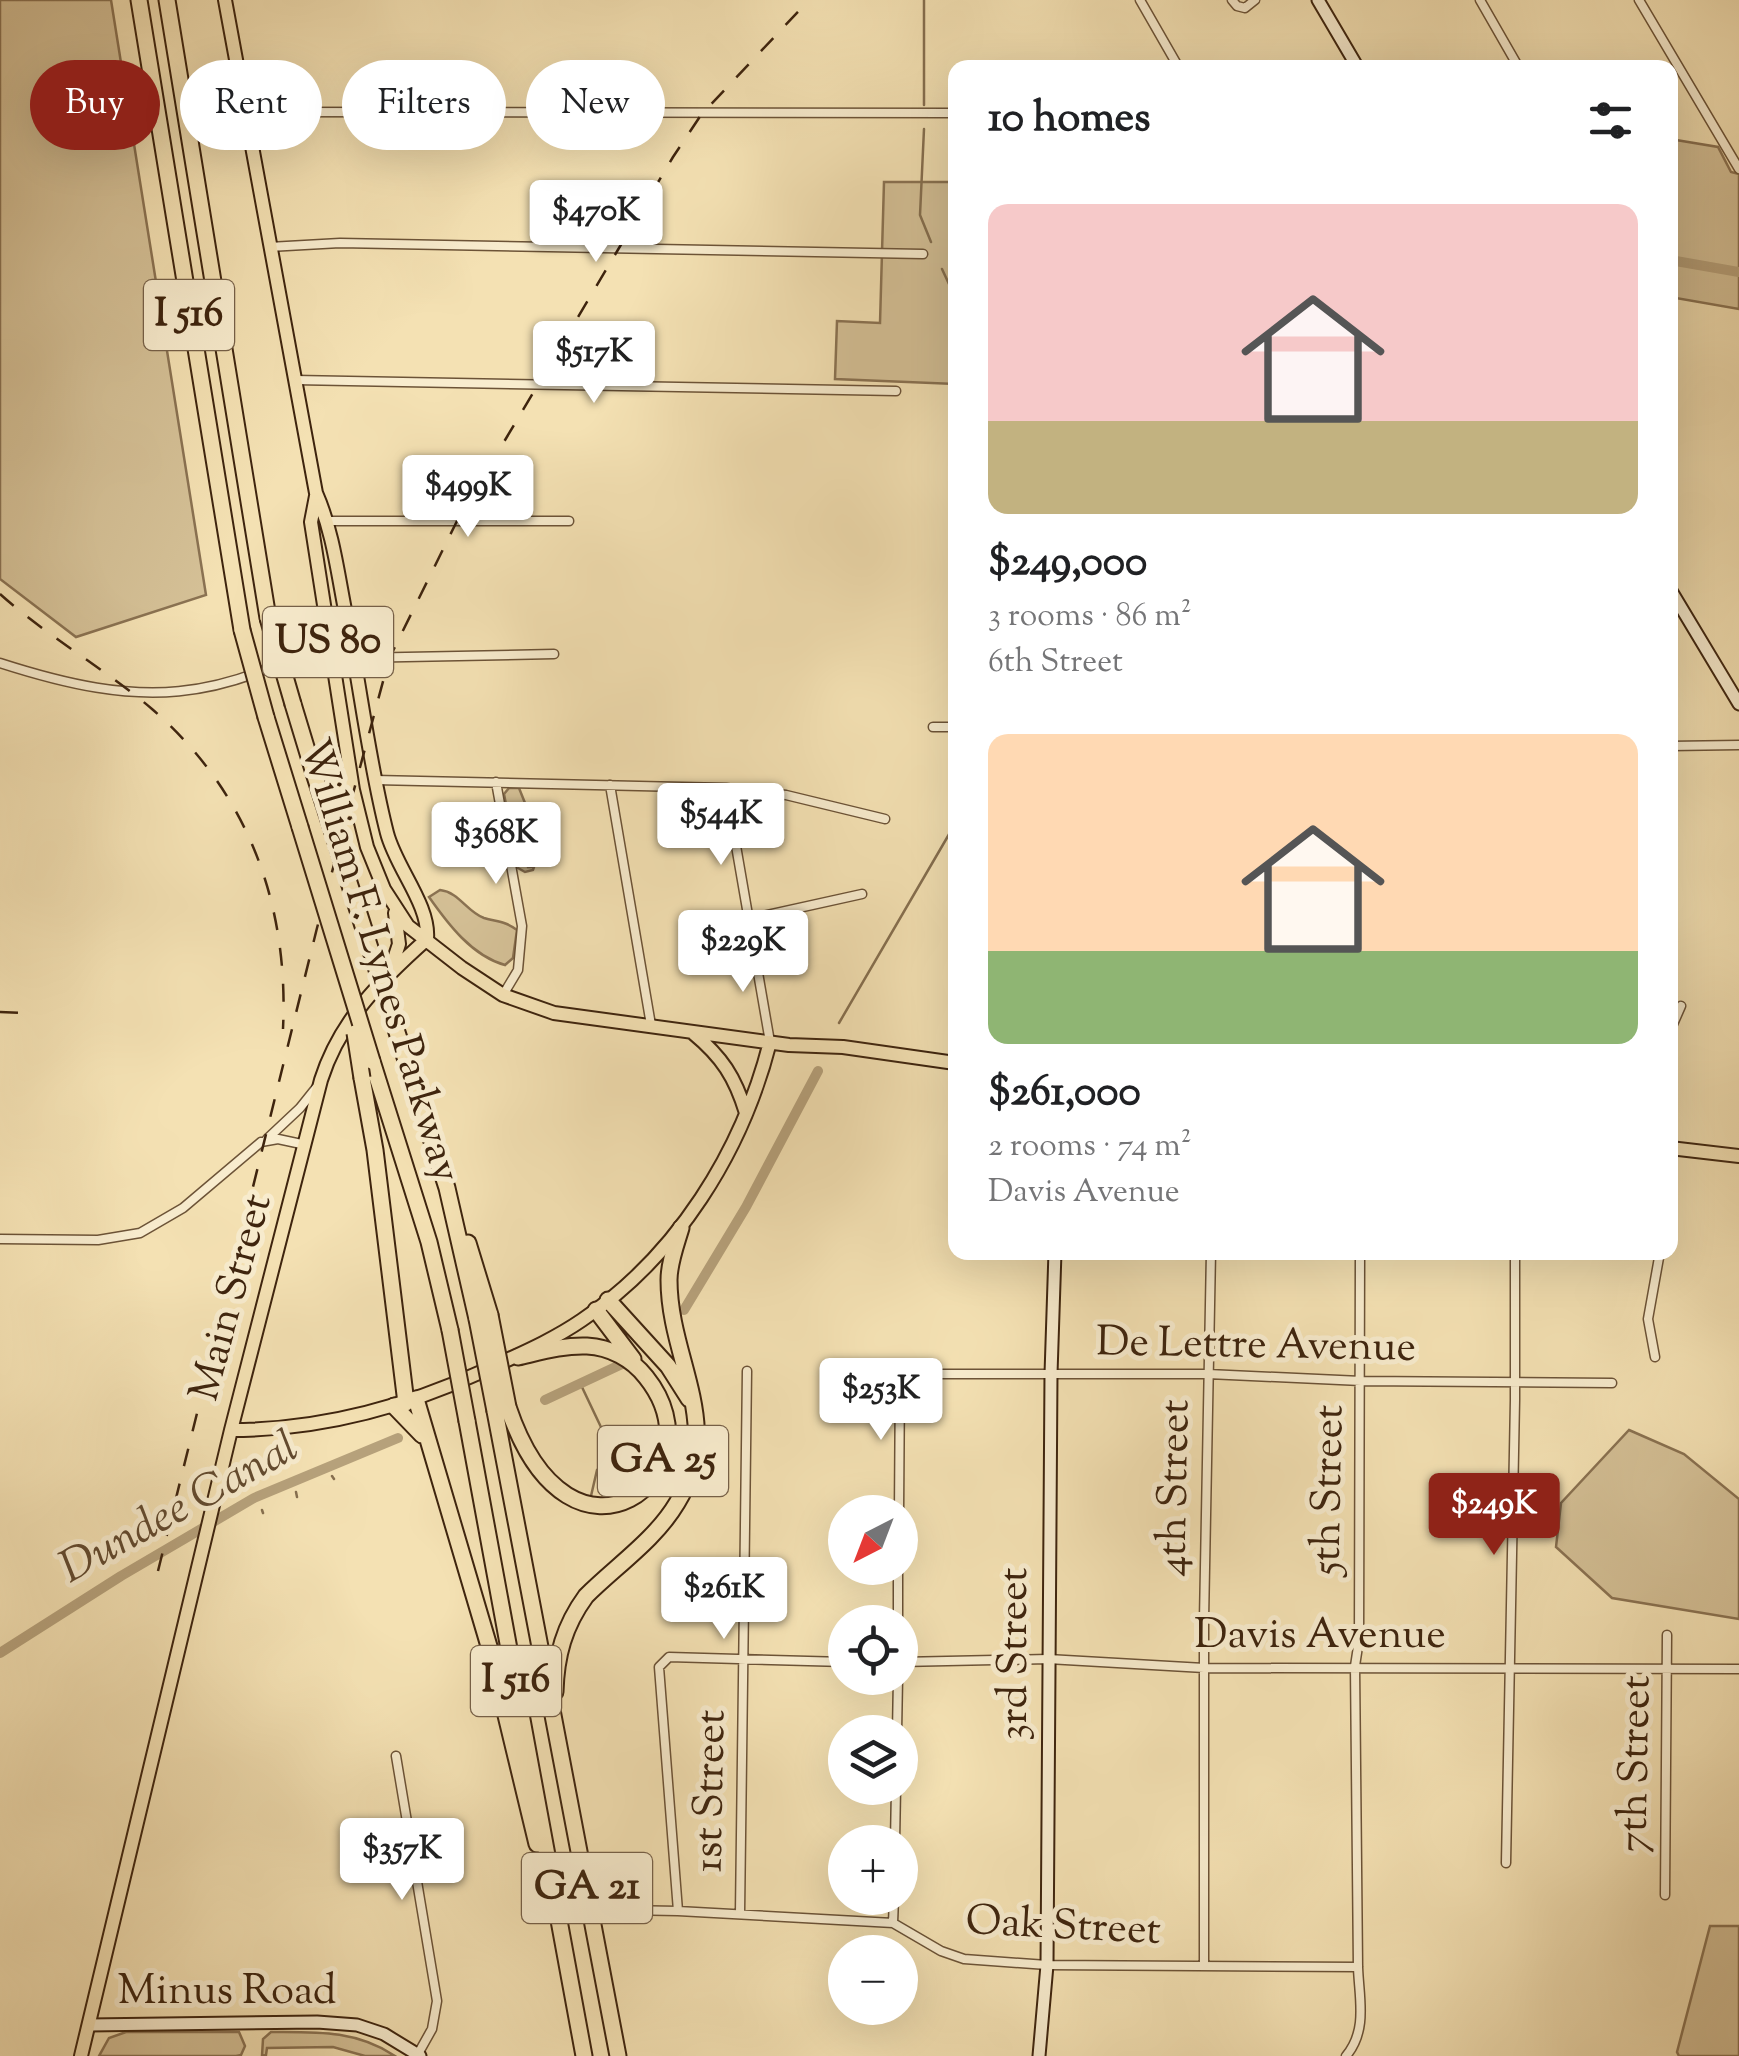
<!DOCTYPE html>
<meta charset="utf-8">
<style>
:root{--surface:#fff;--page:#f6f6f6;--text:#202124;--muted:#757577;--accent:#8f2418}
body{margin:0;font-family:"Sorts Mill Goudy",serif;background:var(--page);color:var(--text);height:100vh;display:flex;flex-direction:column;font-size:38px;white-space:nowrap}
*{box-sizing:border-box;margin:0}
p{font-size:32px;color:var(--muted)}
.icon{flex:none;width:55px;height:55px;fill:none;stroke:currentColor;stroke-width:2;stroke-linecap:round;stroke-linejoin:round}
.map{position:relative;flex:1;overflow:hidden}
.sheet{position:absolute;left:948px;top:60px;width:730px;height:1200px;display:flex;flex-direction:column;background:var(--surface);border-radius:20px;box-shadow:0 10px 40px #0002}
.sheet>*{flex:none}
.top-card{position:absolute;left:30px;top:60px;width:768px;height:90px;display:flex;gap:20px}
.needle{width:65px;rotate:222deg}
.tools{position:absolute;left:828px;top:1495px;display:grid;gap:20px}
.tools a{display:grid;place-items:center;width:90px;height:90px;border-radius:50%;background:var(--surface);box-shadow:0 10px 40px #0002;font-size:50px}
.price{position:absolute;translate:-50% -85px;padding:0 22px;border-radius:10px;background:#fff;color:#222;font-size:32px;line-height:65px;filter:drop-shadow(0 2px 5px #0008)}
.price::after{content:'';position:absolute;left:50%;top:60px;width:30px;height:22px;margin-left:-15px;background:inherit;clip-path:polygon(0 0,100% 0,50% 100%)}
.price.active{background:var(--accent);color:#fff}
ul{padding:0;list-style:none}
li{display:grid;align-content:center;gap:20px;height:530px;padding:0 40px}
li span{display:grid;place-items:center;height:310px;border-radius:20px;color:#555}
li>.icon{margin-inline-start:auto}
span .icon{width:180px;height:180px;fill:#fffc;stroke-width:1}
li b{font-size:42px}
h2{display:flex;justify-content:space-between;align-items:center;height:120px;padding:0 40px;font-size:42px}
.pill{padding:0 35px;border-radius:45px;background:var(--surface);box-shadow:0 10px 40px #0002;font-size:35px;line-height:90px}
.pill.active{background:var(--accent);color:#fff}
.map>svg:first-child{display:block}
.green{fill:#d5c197;stroke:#8a7252;stroke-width:2.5}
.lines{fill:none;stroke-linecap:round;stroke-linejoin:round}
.stream{stroke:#866f4f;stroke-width:2.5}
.canal{stroke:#b6a17b;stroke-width:10}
.street-casing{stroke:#6c5337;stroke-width:11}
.secondary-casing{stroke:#3e240e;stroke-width:15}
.primary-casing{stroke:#3e240e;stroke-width:16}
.highway-casing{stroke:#3e240e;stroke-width:19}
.street{stroke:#f8ecce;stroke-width:8}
.secondary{stroke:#f8ecce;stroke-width:11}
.primary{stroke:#f4e1b3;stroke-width:12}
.highway{stroke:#f4e1b3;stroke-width:15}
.rail{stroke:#3e240e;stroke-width:2.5;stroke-dasharray:18 18;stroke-linecap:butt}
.highway-bridge-casing{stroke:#3e240e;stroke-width:19;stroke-linecap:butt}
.highway-bridge{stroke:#f4e1b3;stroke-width:15}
.labels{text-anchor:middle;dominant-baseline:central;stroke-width:10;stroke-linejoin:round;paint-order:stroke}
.shield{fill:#f8ecce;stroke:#766048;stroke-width:2.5}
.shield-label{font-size:40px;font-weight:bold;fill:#3e240e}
.street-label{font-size:42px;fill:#3e240e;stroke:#f8ecce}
.water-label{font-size:45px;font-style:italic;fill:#624a2f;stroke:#f8ecce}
</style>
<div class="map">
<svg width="1739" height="2056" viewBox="0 0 1739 2056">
<rect width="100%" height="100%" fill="#f4e1b3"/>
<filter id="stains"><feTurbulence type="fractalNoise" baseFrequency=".002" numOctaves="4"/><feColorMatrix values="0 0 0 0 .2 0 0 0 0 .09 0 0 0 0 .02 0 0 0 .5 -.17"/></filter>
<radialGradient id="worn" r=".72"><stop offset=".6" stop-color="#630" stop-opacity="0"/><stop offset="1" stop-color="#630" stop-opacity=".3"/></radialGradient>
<path class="green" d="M0 0H111L206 595 76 637 0 579Z
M1670 139 1718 147 1731 172 1739 174V309L1670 297Z
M884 182H955V384L835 379 837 321 880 323Z
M509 788H519L525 803 518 811 528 867H534L533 870 525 872 518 868 504 794Z
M440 890C459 892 467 912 484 918 498 922 505 921 517 930L513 958 505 965C472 956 448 924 429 897Z
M1629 1430 1684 1454 1739 1499V1619L1612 1598 1556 1547 1561 1503Z
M1710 1926H1739V2056H1679L1677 2052Z
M126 2032H239L245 2046 241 2055 236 2056H99L109 2038Z
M271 2032C316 2032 356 2030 395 2056H365L333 2047 267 2048 266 2055 262 2056 263 2039Z"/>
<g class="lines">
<path class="stream" d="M924 0V105
M924 129 920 215 931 242
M942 269 955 297
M839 1023 955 824
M581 1385 609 1444V1469
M332 1476 334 1479
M296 1492 297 1497
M591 1496 597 1470 608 1461
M262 1510 263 1513"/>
<path class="canal" d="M1670 260 1739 272
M684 1310 746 1207 818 1071
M545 1400 622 1364
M0 1653 121 1576 254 1498 398 1438"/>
<defs>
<path id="street" d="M1140 0 1179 68
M1232 0 1237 6 1245 8 1255 0
M1480 0 1519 68
M1639 0 1739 169
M246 112 955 113
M269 247 340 243 923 254
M295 380 896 391
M328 521H569
M354 658 554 654
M0 663C143 709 218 704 348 628
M933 727H955
M1670 746 1739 745
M375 780 726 788 786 795 885 819
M496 782 522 926 518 970 503 995
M610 785 651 1025
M726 788 770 1042
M749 919 862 894
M1670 1031 1681 1006
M267 1139 300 1108 316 1088
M0 1239 98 1240 140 1233 183 1208 261 1142 278 1139 306 1145
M1655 1357 1648 1319 1660 1252
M899 1512 900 1374H1208L1361 1381 1612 1383
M898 1622V1568
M900 1662 1048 1659 1204 1668 1739 1669
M897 1732 898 1678
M396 1756 437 2001 432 2029 418 2054
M895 1842 896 1788
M1506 1863 1515 1400V1252
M1665 1895 1667 1635
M678 1911 659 1667 669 1657 845 1662
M740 1913 747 1371
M593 1916 623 1910 678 1911 893 1923 941 1951 964 1959 1047 1965 1358 1967
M893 1923 894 1898
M1204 1964V1620L1211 1252
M1346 2056C1368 2030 1359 1998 1358 1967L1355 1666 1359 1640 1360 1252"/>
<path id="secondary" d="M1318 0 1358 68
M1670 589 1739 704
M89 2025 317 2022 357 2025 384 2034 420 2056
M1039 2056 1047 1965 1051 1374 1055 1252"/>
<path id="primary" d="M316 496 311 522 353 790 367 847 384 889 408 926 462 968 503 995 554 1013 789 1045 843 1047 955 1063
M390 971 399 944 395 913
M693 1033C722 1057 735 1077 746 1113
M1670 1148 1739 1156
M231 1430C318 1430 402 1408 481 1372 515 1356 550 1342 582 1320 677 1256 742 1152 770 1042
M81 2056 231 1430 321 1080C340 1020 381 980 427 939 430 905 396 868 387 833 369 763 361 691 347 620 338 577 334 534 316 493L225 0"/>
<path id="highway" d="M139 0 242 630
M167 0 268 618
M293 704 313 770
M266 717 300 827
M395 1026 447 1188 477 1319
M372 1061 429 1242 450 1330
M362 1078 375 1150 406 1403
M468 1243 490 1315
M608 1300 668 1366 689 1399
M596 1310 633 1359
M416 1399 491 1653 537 1844
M394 1406 422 1435
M508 1407C571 1595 724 1474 646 1377 632 1359 610 1347 587 1346 564 1345 540 1352 518 1357
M495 1411 618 2056
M467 1421 584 2056
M555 1692C556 1656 564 1626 586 1596 616 1566 655 1540 677 1503 725 1425 669 1360 669 1280 669 1263 676 1245 681 1228"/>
</defs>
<use href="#street" class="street-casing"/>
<use href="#secondary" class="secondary-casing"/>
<use href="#primary" class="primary-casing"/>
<use href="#highway" class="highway-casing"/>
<use href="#street" class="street"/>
<use href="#secondary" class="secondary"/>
<use href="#primary" class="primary"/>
<use href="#highway" class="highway"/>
<path class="rail" d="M0 594C48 637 104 668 152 709 248 792 289 904 283 1029
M0 1012 22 1013
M158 1571 317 928 389 659 457 521 673 157 701 115 809 0"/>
<defs>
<path id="highway-bridge" d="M268 618 293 704
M242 630 266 717
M313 770 395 1026
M300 827 372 1061
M355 1033 362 1078
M490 1315 508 1407
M477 1319 495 1411
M450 1330 467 1421"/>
</defs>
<use href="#highway-bridge" class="highway-bridge-casing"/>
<use href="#highway-bridge" class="highway-bridge"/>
</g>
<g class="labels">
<g class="shield">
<rect x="144" y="280" width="90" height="70" rx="8"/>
<rect x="263" y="607" width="130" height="70" rx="8"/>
<rect x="598" y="1426" width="130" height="70" rx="8"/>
<rect x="471" y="1646" width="90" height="70" rx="8"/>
<rect x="522" y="1853" width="130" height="70" rx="8"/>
</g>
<g class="shield-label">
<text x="189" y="315">I 516</text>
<text x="328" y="642">US 80</text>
<text x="663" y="1461">GA 25</text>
<text x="516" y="1681">I 516</text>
<text x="587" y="1888">GA 21</text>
</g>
<g class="street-label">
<text transform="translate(378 961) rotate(73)">William F. Lynes Parkway</text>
<text transform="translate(233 1298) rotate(-75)">Main Street</text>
<text transform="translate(1256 1347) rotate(1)">De Lettre Avenue</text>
<text transform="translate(1176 1488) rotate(-89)">4th Street</text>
<text transform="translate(1330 1490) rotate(-89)">5th Street</text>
<text x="1320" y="1637">Davis Avenue</text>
<text transform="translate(1016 1654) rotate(-90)">3rd Street</text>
<text transform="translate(1637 1764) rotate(-89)">7th Street</text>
<text transform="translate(712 1791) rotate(-89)">1st Street</text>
<text transform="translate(1063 1928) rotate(3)">Oak Street</text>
<text x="227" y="1993">Minus Road</text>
</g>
<g class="water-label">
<text transform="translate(180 1510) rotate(-29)">Dundee Canal</text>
</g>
</g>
<rect width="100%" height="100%" filter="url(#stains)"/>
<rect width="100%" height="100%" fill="url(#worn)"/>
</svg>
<div class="tools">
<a><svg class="needle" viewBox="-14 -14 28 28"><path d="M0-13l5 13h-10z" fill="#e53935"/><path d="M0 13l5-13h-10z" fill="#757577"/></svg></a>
<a><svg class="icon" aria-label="locate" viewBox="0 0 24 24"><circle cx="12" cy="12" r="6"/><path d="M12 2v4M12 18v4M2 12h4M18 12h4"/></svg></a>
<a><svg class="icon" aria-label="layers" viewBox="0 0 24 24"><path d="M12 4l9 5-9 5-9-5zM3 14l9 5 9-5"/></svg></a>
<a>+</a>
<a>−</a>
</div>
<b class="price" style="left:596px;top:265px">$470K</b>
<b class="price" style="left:594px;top:406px">$517K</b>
<b class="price" style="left:468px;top:540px">$499K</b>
<b class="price" style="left:721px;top:868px">$544K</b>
<b class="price" style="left:496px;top:887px">$368K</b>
<b class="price" style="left:743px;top:995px">$229K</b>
<b class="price" style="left:881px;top:1443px">$253K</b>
<b class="price active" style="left:1494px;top:1558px">$249K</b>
<b class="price" style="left:724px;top:1642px">$261K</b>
<b class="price" style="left:402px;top:1903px">$357K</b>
<div class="top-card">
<a class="pill active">Buy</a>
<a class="pill">Rent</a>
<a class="pill">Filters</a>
<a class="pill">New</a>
</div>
<section class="sheet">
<h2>10 homes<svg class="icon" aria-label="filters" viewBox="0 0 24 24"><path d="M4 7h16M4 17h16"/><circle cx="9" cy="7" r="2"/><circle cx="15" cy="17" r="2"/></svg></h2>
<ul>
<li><span style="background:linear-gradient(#f6c9c9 70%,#c2b280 0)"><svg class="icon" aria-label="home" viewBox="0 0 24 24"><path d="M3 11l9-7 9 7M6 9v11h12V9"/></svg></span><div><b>$249,000</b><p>3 rooms · 86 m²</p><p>6th Street</p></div></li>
<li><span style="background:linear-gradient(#ffd9b3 70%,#8fb573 0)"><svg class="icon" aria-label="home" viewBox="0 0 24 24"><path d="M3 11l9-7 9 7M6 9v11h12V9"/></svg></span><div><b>$261,000</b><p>2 rooms · 74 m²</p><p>Davis Avenue</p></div></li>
</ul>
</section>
</div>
